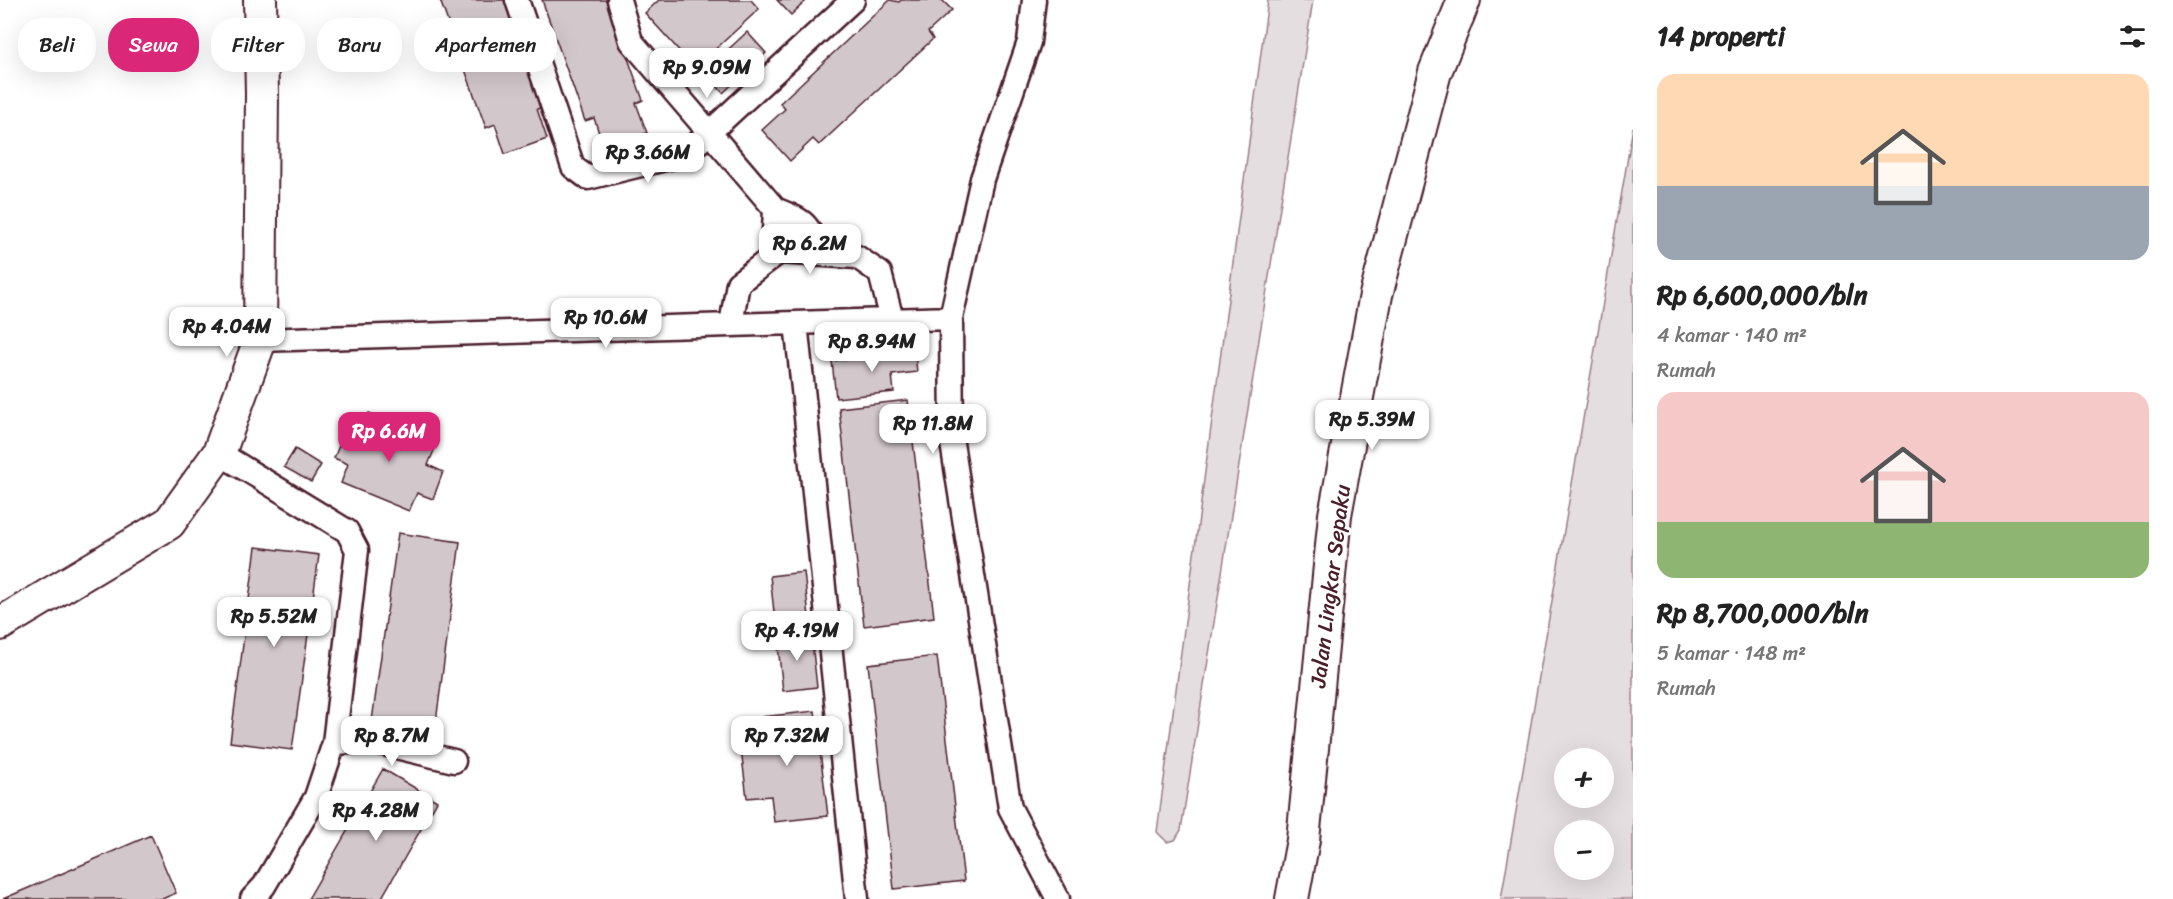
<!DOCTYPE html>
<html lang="id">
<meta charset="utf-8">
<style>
:root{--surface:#fff;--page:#f2f2f2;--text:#222;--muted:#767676;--accent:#db2777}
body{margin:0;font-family:Sriracha,sans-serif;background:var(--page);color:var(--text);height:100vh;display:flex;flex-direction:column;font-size:22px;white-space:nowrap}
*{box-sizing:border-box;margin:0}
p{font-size:20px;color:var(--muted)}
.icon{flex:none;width:33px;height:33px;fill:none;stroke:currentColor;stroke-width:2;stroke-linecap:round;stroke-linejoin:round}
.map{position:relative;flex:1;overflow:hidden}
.drawer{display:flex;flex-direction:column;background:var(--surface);width:540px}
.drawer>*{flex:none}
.hud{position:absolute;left:18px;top:18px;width:570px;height:54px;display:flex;gap:12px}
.tools{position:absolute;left:1554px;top:748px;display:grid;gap:12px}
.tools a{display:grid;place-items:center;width:60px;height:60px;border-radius:50%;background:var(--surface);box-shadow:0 6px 24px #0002;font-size:30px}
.price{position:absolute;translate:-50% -51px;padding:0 14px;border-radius:12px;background:#fff;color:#222;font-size:20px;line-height:39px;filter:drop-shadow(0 2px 3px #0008)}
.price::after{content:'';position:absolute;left:50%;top:36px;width:18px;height:14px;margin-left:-9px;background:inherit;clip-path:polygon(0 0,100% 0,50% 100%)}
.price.on{background:var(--accent);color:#fff}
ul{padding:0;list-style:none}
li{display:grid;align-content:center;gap:12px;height:318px;padding:0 24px}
li span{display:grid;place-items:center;height:186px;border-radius:18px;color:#555}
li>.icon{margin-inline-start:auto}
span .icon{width:108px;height:108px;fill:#fffc;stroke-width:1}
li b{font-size:26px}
h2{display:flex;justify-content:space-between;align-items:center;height:72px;padding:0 24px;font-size:26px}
.pill{padding:0 21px;border-radius:24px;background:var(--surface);box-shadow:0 6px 24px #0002;font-size:21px;line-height:54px}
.pill.on{background:var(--accent);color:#fff}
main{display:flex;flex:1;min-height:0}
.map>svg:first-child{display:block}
.green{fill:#e5dee0;stroke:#987e86;stroke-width:1.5;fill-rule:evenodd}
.building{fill:#d2c7cb;stroke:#4a1f2b;stroke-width:1.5}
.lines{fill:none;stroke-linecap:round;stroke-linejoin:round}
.street-casing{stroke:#4a1f2b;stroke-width:27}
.secondary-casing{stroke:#4a1f2b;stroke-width:36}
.street{stroke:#fff;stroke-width:22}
.secondary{stroke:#fff;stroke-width:32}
.labels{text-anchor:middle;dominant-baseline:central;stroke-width:6;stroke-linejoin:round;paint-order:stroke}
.street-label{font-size:22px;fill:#4a1f2b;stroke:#fff}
</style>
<main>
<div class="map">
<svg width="1633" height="899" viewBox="0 0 1633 899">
<rect width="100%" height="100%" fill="#fff"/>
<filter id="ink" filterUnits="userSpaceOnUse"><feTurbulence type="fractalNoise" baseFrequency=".0167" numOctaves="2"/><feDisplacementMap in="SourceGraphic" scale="12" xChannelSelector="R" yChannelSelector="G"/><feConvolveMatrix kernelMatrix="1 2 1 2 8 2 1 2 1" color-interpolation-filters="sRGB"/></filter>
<g filter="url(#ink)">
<path class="green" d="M1268 0H1313L1181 830 1175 840 1167 842 1157 832Z
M1633 127V899H1501ZM1564 759H1604V798H1564ZM1564 831H1604V870H1564Z"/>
<path class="building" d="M440 0H506L544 107 537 109 547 139 505 154 495 124 486 128Z
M542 0H607L643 100 636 103 647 133 604 148 594 118 585 121Z
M659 0H751L759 9 695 68 645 13Z
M777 0H807L791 15Z
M890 0 899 2 901 0H942L952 10 928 32 933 39 819 145 813 139 790 161 762 130 785 109 780 103Z
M747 32 766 53 723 93 704 72Z
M914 346 917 372 892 375 894 392 836 398 832 361 889 354V349Z
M908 400 934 617 864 626 839 408Z
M369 413 438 441 428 465 443 472 433 499 417 493 409 511 341 483 348 464 334 458 345 431 359 438Z
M295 449 321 465 311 482 284 467Z
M398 533 460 542 434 737 371 728Z
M256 547 319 555 292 750 230 742Z
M804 572 810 626 776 630 770 576Z
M811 633 817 687 783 691 777 637Z
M937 656 964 881 894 889 868 664Z
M815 711 828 816 774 822 771 796 747 798 740 741 764 738 762 717Z
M383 769 437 801 381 899H308Z
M151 835 176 893 162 899H3Z"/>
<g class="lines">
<defs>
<path id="street" d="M517 0 573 167 588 178 686 154 853 0
M619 0 631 41 775 209C801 220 814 223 814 255
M1034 0 1029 42 982 179 951 318 952 443 1010 808 1058 899
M775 209 774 230 779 252
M796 323 857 899
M731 325 738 283 779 252 857 257 880 273 892 320
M260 340 951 318
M219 453 347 531 357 550 334 743 316 797 264 886 252 899
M334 743 371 741 454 761"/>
<path id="secondary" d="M0 624 169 523 219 453 260 340 262 93 260 0
M1292 899 1303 840 1335 515 1376 295 1435 72 1464 0"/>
</defs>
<use href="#street" class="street-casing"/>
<use href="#secondary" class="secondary-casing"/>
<use href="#street" class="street"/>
<use href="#secondary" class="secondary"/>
</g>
</g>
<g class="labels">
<g class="street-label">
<text transform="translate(1330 586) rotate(-83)">Jalan Lingkar Sepaku</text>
</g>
</g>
</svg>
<div class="tools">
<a>+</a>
<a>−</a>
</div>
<b class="price" style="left:707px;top:99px">Rp 9.09M</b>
<b class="price" style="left:648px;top:184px">Rp 3.66M</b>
<b class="price" style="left:810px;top:275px">Rp 6.2M</b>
<b class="price" style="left:606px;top:349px">Rp 10.6M</b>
<b class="price" style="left:227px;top:358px">Rp 4.04M</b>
<b class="price" style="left:872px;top:373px">Rp 8.94M</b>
<b class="price" style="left:1372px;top:451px">Rp 5.39M</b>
<b class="price" style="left:933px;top:455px">Rp 11.8M</b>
<b class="price on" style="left:389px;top:463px">Rp 6.6M</b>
<b class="price" style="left:274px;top:648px">Rp 5.52M</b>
<b class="price" style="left:797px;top:662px">Rp 4.19M</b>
<b class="price" style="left:392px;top:767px">Rp 8.7M</b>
<b class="price" style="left:787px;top:767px">Rp 7.32M</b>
<b class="price" style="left:376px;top:842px">Rp 4.28M</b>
<div class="hud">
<a class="pill">Beli</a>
<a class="pill on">Sewa</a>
<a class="pill">Filter</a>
<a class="pill">Baru</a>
<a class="pill">Apartemen</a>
</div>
</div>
<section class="drawer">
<h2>14 properti<svg class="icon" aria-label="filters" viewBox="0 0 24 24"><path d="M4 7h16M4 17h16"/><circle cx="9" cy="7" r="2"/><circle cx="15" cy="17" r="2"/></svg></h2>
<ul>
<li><span style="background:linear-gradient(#ffd9b3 60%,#9aa5b1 0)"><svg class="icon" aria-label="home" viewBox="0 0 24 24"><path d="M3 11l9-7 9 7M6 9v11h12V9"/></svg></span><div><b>Rp 6,600,000/bln</b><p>4 kamar · 140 m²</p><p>Rumah</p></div></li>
<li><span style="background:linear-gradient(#f6c9c9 70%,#8fb573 0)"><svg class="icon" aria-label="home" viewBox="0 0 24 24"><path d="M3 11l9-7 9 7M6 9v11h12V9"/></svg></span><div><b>Rp 8,700,000/bln</b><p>5 kamar · 148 m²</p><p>Rumah</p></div></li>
</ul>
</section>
</main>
